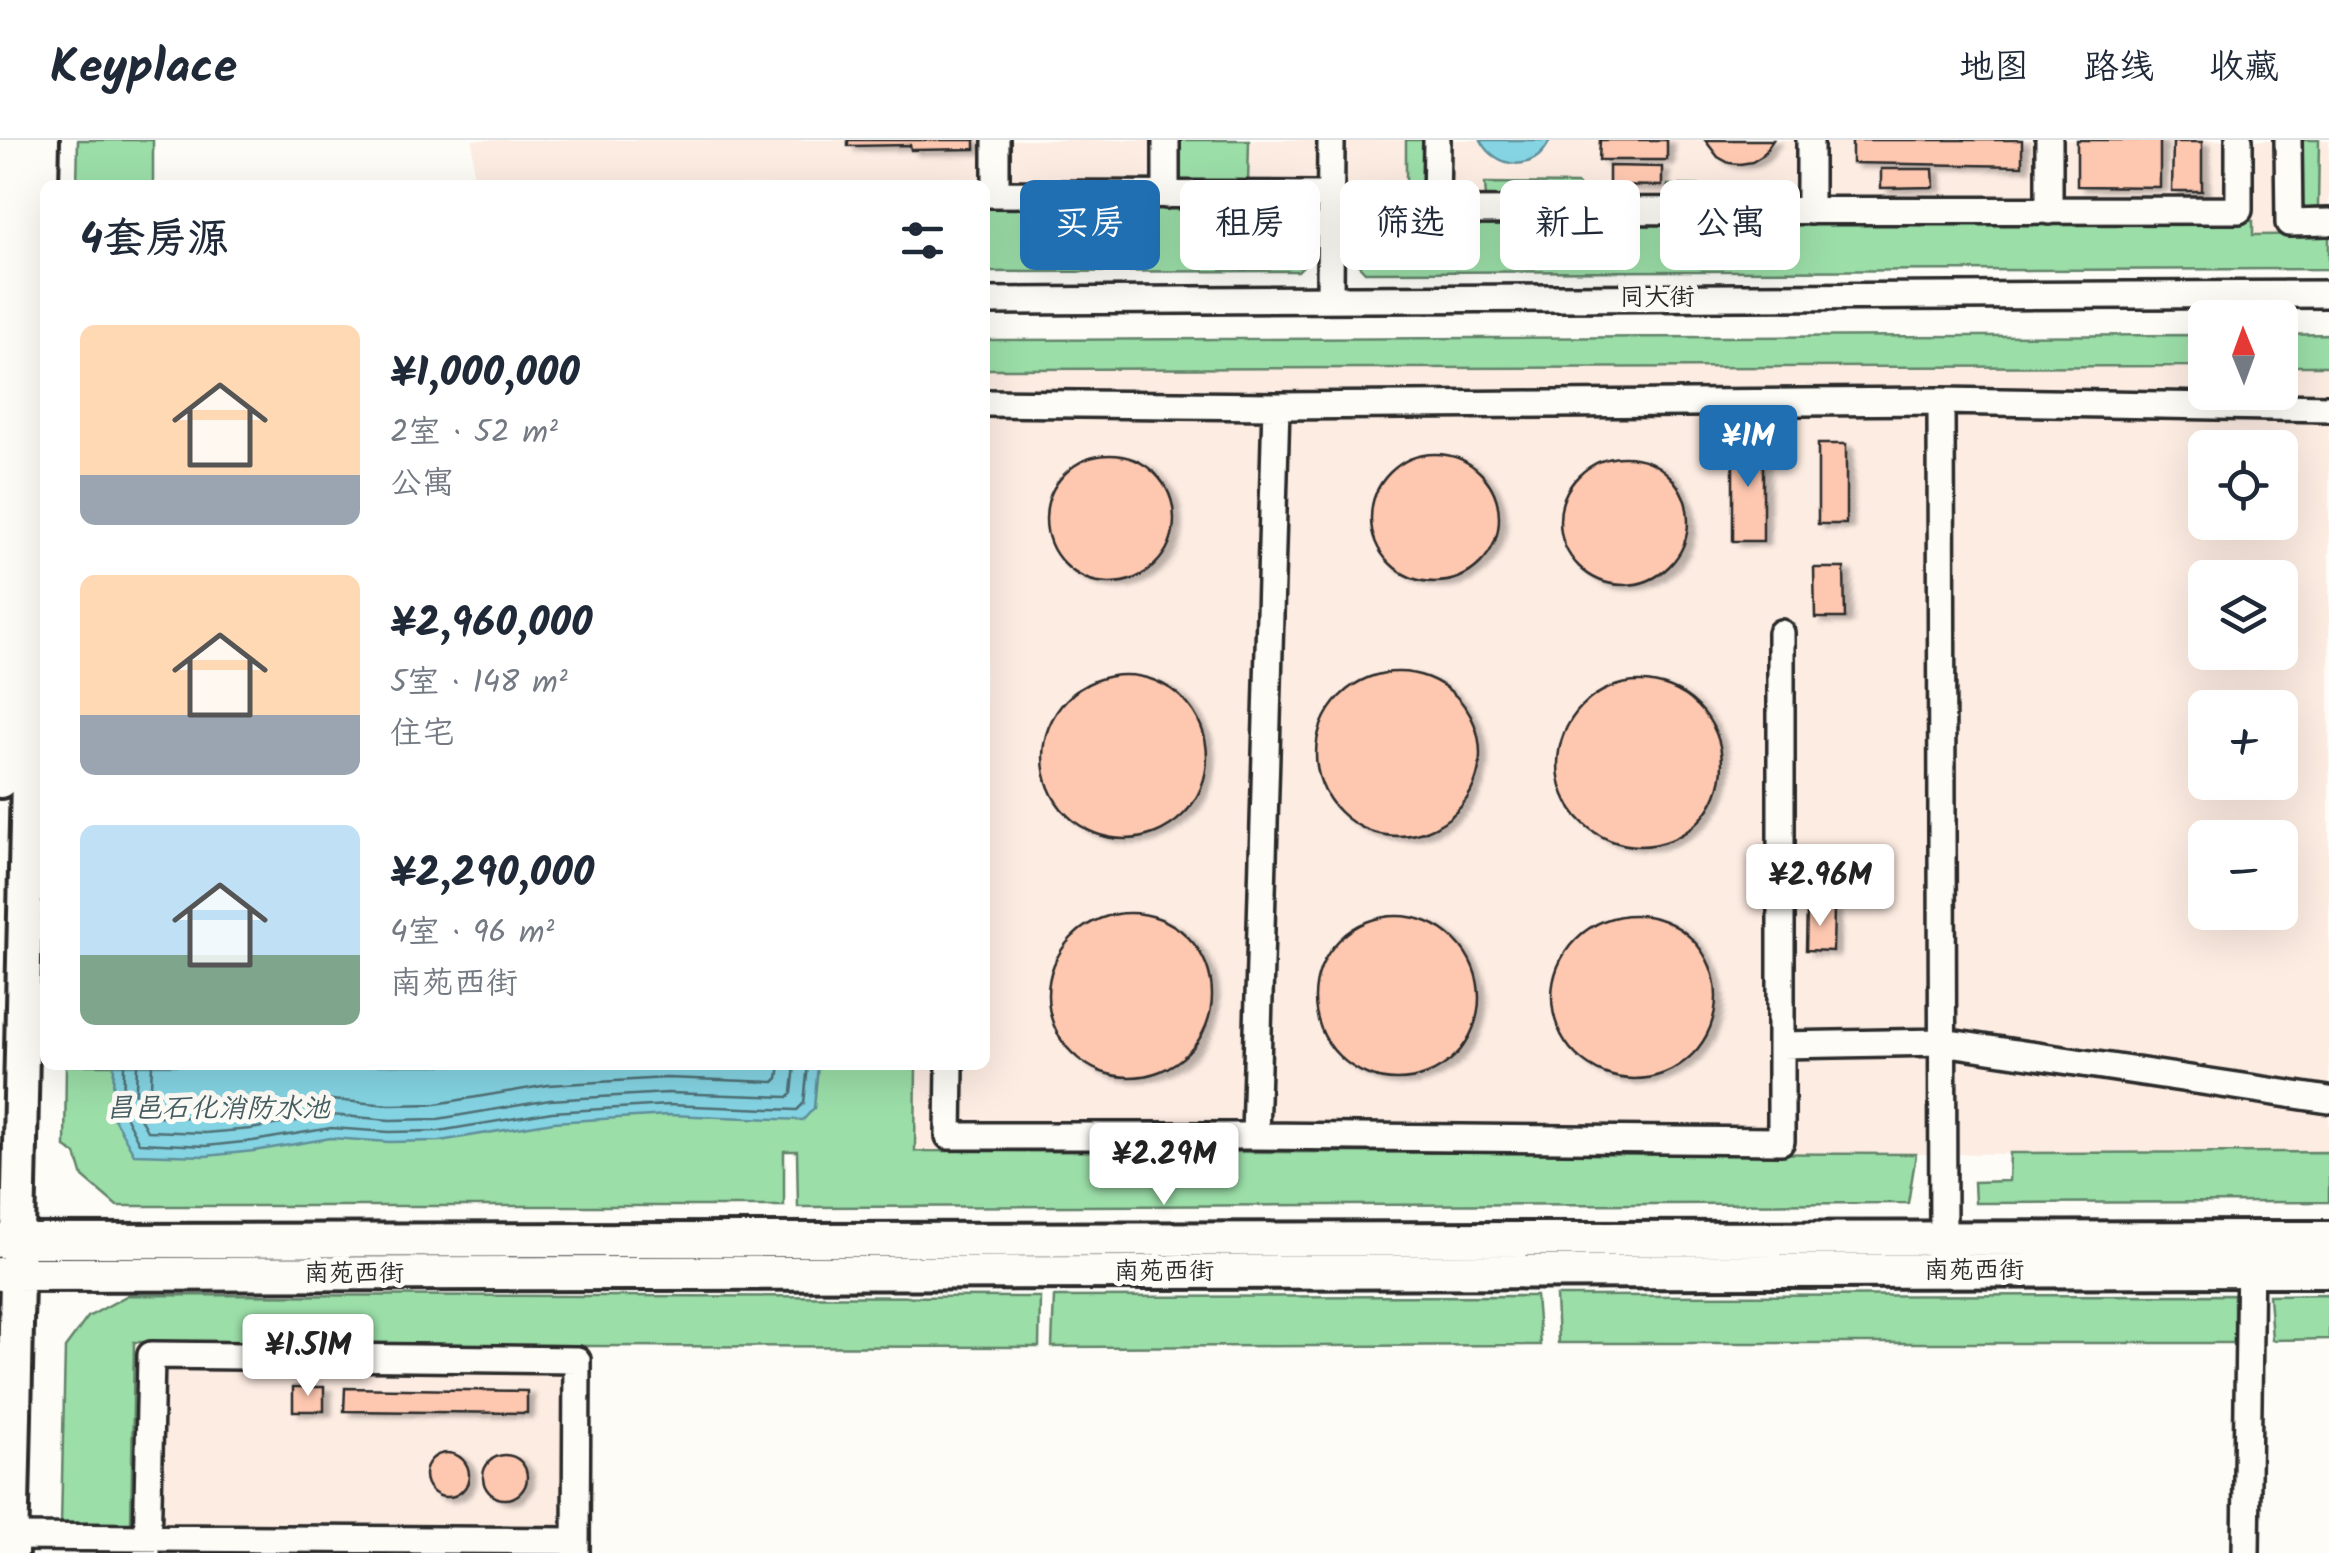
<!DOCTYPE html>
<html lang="zh">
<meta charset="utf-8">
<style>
:root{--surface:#fff;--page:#f2f2f3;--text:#1f2937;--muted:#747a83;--line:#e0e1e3;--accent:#1f6fb2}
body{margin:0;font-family:Kalam,"LXGW WenKai TC",sans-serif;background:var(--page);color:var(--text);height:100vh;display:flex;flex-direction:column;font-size:38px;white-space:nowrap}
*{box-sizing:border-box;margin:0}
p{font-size:32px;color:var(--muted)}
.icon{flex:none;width:55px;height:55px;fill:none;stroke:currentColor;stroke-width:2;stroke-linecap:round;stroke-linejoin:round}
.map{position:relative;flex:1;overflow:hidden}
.sheet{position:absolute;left:40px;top:40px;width:950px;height:890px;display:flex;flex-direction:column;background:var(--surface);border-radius:15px;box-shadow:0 10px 40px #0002}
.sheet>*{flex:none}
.hud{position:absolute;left:1020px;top:40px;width:950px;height:90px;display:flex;gap:20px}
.needle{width:65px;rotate:359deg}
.buttons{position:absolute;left:2188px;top:160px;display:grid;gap:20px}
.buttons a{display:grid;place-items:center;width:110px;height:110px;border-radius:15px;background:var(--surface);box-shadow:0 10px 40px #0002;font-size:50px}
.price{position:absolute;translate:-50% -85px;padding:0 22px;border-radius:10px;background:#fff;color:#222;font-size:32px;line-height:65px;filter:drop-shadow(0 2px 5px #0008)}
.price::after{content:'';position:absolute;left:50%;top:60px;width:30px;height:22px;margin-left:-15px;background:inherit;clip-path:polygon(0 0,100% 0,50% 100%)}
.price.active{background:var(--accent);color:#fff}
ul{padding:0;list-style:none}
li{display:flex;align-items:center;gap:30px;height:250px;padding:0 40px}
li span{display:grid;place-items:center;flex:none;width:280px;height:200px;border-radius:15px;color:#555}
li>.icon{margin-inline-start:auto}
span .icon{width:120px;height:120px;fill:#fffc;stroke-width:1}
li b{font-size:42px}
h2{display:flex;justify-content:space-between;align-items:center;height:120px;padding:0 40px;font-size:42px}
.tag{padding:0 35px;border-radius:15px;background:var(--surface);box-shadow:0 10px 40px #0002;font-size:35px;line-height:90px}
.tag.active{background:var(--accent);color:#fff}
header{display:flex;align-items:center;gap:60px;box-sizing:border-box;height:140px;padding:0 50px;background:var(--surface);border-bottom:2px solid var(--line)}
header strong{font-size:48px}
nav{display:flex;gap:55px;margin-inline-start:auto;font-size:35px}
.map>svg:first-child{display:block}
.built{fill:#fdece2;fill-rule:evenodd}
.green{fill:#9bdea8;stroke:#63846a;stroke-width:2.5}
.water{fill:#85d4e3;stroke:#619099;stroke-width:2.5}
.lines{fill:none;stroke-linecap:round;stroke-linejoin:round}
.shore{stroke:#4f6f75;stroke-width:2.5}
.building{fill:#fec8b0;stroke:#2b2b2b;stroke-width:2.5;filter:url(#shadow)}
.minor-casing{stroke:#2b2b2b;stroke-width:32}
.major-casing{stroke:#2b2b2b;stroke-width:40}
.minor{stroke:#fdfcf7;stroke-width:25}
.major{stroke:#fdfcf7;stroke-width:32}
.labels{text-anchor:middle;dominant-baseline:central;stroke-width:10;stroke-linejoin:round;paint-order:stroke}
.street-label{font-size:25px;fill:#2b2b2b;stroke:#fdfcf7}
.water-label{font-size:28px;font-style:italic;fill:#465e62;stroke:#fdfcf7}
</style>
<header>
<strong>Keyplace</strong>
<nav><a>地图</a><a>路线</a><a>收藏</a></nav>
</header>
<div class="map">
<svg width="2329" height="1413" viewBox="0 0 2329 1413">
<defs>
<filter id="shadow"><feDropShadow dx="7" dy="4" stdDeviation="2.5" flood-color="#0004"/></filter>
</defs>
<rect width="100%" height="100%" fill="#fdfcf7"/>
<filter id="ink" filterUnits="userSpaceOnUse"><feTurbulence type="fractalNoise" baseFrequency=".01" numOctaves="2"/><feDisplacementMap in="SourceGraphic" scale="20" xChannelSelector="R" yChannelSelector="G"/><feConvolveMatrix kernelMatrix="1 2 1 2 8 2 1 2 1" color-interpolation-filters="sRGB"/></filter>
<g filter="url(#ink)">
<path class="built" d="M473 0H2329V94L1247 97 985 45H473Z
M2205 221V252H2280V221H2329V1012L1916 1014 915 1011 916 925H985V228ZM2205 308H2280V382H2205ZM2205 438H2280V512H2205ZM2205 568H2280V642H2205ZM2205 698H2280V772H2205Z
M134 1202 590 1206 589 1413H130Z"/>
<path class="green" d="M78 0H153V45H77Z
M1175 0H1249L1248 44 1175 43Z
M1406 0H1427L1429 77 2253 81V95L2329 94V129L1365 132 1352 118V96L1406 95Z
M2297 0H2319L2318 67 2297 70Z
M1485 43 1578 44 1582 49 1581 59 1486 58Z
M1668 45 1783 46 1784 61 1665 58Z
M985 66 1247 67 1248 96H1308L1309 120 1298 131 985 132Z
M2329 194V226H2280V195Z
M2205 195V226L985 229V200Z
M66 925H916L915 1011 1916 1014 1908 1063 798 1067 797 1011H784V1066H117L83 1037 76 1014 65 1007Z
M2329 1012V1062L1975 1063 1974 1042 2009 1041 2010 1013Z
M2329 1154V1199L2272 1200 2269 1155Z
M128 1155 1040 1157 1039 1207 590 1206 134 1202 131 1387 61 1386 65 1208 88 1177Z
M2234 1155V1203H1558L1556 1156Z
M1536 1156 1540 1205 1052 1207 1054 1157Z"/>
<path class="water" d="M1481 0H1550C1536 33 1496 30 1481 0Z
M114 925H818L814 968 803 980 668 975 553 982 440 1001 389 1002 331 998 254 1011 206 1016 134 1014 112 975Z"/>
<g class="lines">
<path class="shore" d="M124 925 123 972 139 1003 206 1006 253 1001 331 988 389 992 439 991 552 972 668 965 797 970 804 963 808 925
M137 925 135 969 147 991 205 993 251 989 331 975 390 980 438 979 550 960 667 953 788 957 792 953 795 925
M152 925 150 965 156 976 205 978 331 960 390 965 436 964 548 945 666 938 774 942 778 938 780 925"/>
</g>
<path class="building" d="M848 0H975V9L911 10 910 5 848 6Z
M1600 0H1667V20H1599Z
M1705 0H1773L1762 16 1752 22 1740 24 1729 23 1718 17Z
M1852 0H2022V26L1852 23Z
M2077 0H2160V47L2077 46Z
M2173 2H2202V51H2172Z
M1609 26 1662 27V46L1609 45Z
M1881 29H1933L1934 47 1881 48Z
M1733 300H1763V401H1733Z
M1818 304H1846V384H1818Z
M1371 378a64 64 0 1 1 128 0a64 64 0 1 1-128 0Z
M1046 379a64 64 0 1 1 128 0a64 64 0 1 1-128 0Z
M1560 381a64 64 0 1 1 128 0a64 64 0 1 1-128 0Z
M1814 428H1844L1845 478H1815Z
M1316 614a82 82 0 1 1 164 0a82 82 0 1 1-164 0Z
M1043 617a82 82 0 1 1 164 0a82 82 0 1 1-164 0Z
M1558 624a82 82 0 1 1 164 0a82 82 0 1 1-164 0Z
M1807 767 1834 768 1833 811 1806 810Z
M1048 855a82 82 0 1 1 164 0a82 82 0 1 1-164 0Z
M1552 857a82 82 0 1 1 164 0a82 82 0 1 1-164 0Z
M1315 858a82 82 0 1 1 164 0a82 82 0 1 1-164 0Z
M293 1247H324V1271H293Z
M345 1248 527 1251V1273L344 1271Z
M425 1335a22 22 0 1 1 44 0a22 22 0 1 1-44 0Z
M483 1337a22 22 0 1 1 44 0a22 22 0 1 1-44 0Z"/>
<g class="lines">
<defs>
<path id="minor" d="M1166 0V55
M1437 0 1436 71 2239 70V0
M2288 0 2289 83 2329 82
M985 54 1330 55
M996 54V0
M1810 71V0
M2049 71V0
M1330 159 1331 0
M985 161 2329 154
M1941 261 1943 1116
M985 263 1276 266
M1781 905 1943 902 2329 960
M950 925 949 996H1255L1781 1001V493
M1255 996 1276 266 1941 261 2329 268
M11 1397 576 1401
M147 1413 151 1215 577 1220 576 1413
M2246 1413 2250 1113"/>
<path id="major" d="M0 641 13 0
M0 1101 2329 1098
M0 1134 2329 1130
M11 1413 42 0"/>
</defs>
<use href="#minor" class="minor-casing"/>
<use href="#major" class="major-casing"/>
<use href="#minor" class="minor"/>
<use href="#major" class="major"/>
</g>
</g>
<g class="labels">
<g class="street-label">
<text x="1657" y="158">同大街</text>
<text x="1974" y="1131">南苑西街</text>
<text x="1164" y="1132">南苑西街</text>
<text x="354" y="1134">南苑西街</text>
</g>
<g class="water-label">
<text x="218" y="969">昌邑石化消防水池</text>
</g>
</g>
</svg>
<div class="buttons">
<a><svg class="needle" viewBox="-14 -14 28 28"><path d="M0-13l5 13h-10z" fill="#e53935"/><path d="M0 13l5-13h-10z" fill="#747a83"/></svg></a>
<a><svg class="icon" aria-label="locate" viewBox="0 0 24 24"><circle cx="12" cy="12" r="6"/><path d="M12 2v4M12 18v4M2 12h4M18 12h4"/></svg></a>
<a><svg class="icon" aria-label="layers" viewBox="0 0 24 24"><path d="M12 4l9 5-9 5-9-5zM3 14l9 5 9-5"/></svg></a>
<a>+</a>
<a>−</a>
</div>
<b class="price active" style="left:1748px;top:350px">¥1M</b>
<b class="price" style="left:1820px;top:789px">¥2.96M</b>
<b class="price" style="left:1164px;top:1068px">¥2.29M</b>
<b class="price" style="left:308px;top:1259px">¥1.51M</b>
<div class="hud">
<a class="tag active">买房</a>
<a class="tag">租房</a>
<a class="tag">筛选</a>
<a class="tag">新上</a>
<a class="tag">公寓</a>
</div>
<section class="sheet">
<h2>4套房源<svg class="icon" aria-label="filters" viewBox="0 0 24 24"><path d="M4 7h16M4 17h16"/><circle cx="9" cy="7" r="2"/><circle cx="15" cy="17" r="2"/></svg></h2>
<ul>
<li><span style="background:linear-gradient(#ffd9b3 75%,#9aa5b1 0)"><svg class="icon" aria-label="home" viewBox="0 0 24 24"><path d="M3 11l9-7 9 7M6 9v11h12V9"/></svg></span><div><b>¥1,000,000</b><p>2室 · 52 m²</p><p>公寓</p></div></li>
<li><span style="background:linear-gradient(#ffd9b3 70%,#9aa5b1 0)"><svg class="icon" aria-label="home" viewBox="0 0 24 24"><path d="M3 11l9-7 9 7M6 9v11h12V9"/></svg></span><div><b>¥2,960,000</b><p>5室 · 148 m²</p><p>住宅</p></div></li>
<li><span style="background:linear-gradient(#bfe0f5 65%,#7fa58c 0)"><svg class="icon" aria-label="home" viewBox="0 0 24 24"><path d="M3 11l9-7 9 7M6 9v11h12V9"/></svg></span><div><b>¥2,290,000</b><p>4室 · 96 m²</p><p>南苑西街</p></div></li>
</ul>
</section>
</div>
